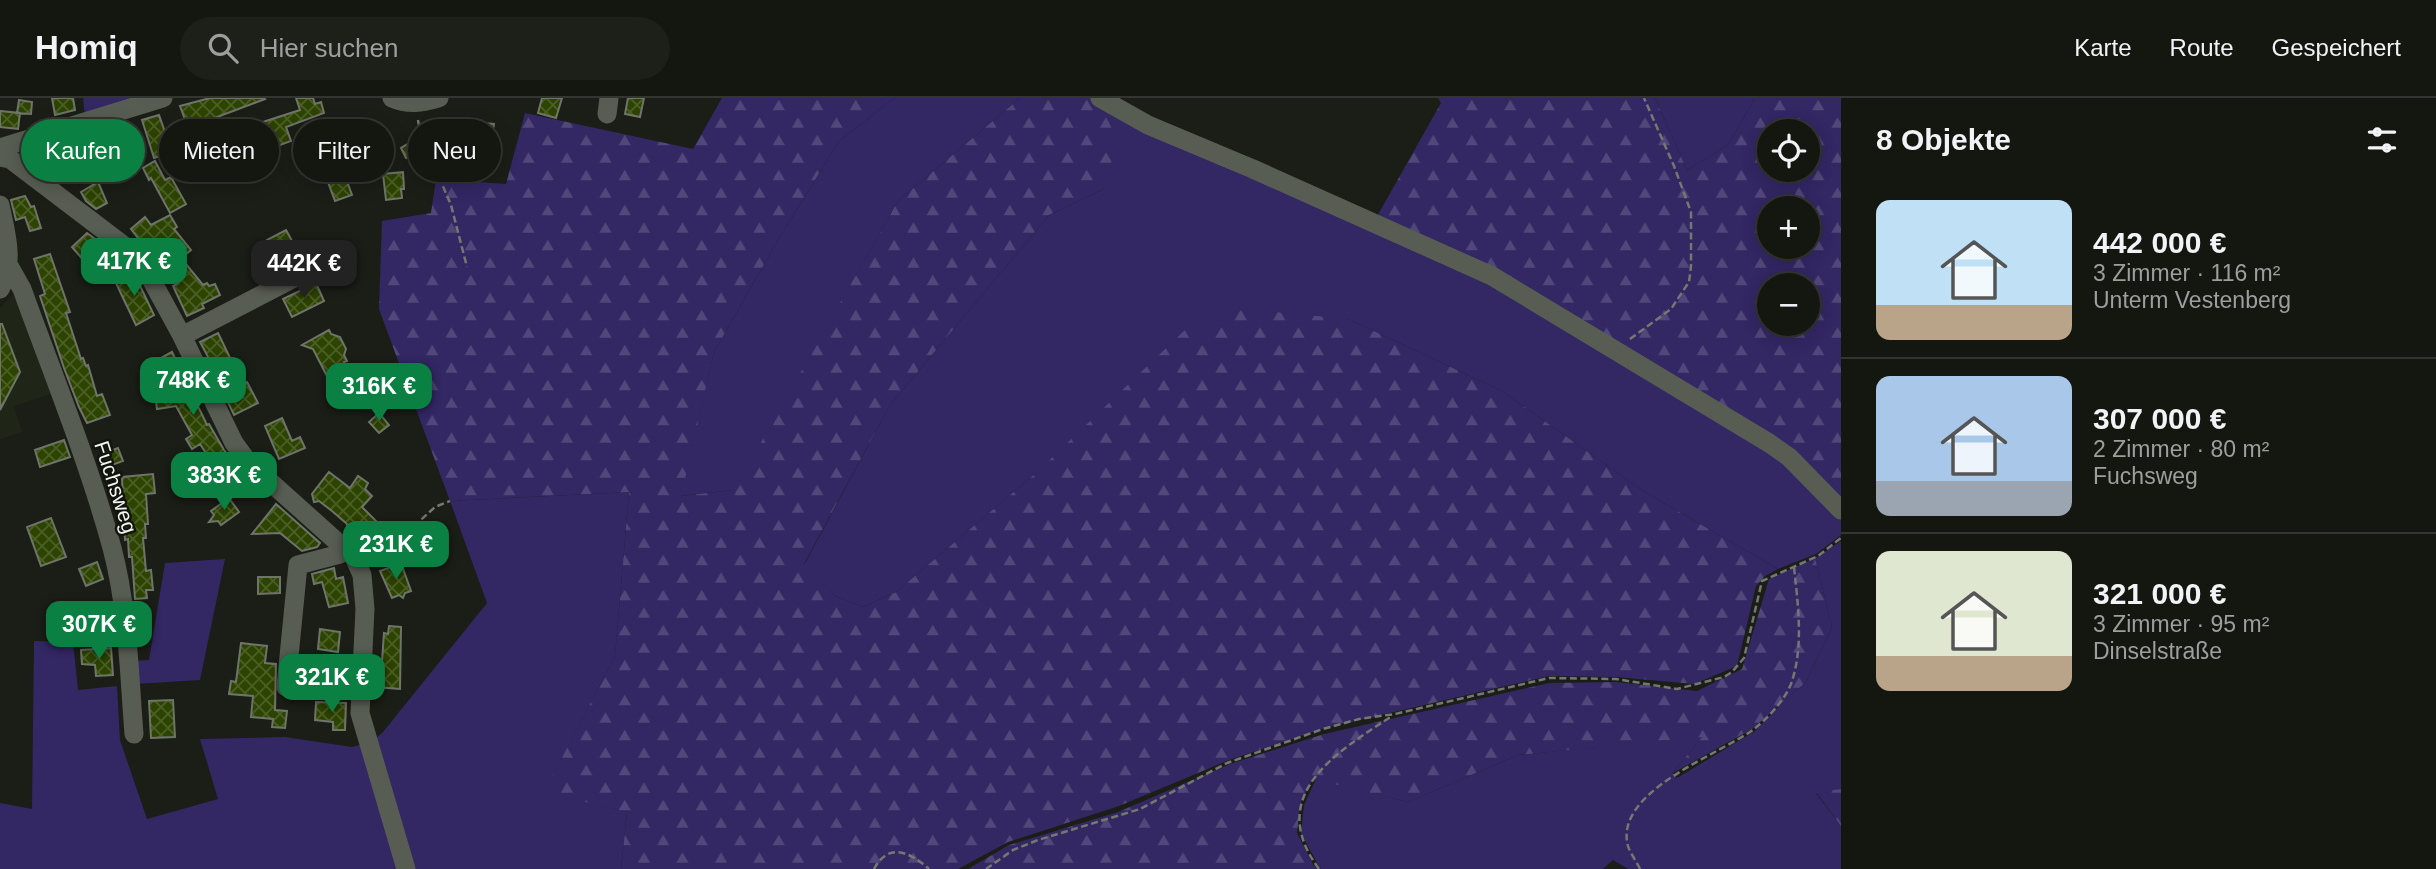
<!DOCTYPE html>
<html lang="de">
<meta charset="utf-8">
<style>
:root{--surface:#141610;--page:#1d1f19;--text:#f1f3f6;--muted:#9d9f9f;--line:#333530;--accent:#0b8043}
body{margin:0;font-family:Arial,sans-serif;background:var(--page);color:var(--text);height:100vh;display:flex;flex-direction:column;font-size:26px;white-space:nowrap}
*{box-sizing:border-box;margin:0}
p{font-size:23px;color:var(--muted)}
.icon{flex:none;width:38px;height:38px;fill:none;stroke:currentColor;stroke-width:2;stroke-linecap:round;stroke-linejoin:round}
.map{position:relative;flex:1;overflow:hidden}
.details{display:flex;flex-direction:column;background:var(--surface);width:595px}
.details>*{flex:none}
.hud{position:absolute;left:21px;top:21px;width:665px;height:63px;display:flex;gap:14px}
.tools{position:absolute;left:1757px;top:21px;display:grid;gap:14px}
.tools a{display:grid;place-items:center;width:63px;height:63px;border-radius:50%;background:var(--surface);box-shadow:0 4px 18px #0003,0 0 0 2px var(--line);font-size:35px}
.price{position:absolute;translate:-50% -60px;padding:0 16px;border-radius:14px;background:var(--accent);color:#fff;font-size:23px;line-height:46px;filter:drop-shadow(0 2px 4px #0008)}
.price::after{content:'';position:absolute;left:50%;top:42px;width:21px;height:16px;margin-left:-10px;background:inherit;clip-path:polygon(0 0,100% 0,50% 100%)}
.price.active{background:#222;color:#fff}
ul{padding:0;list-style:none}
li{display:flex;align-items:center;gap:21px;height:175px;padding:0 35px}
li+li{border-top:2px solid var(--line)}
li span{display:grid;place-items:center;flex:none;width:196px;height:140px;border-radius:14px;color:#555}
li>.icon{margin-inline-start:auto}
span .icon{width:84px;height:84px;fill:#fffc;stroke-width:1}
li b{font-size:30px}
h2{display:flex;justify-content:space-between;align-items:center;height:84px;padding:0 35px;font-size:30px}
.tag{padding:0 24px;border-radius:32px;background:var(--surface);box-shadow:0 4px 18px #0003,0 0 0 2px var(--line);font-size:24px;line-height:63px}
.tag.active{background:var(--accent);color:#fff}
header{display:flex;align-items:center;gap:42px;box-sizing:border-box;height:98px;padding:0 35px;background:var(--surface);border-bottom:2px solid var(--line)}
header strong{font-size:33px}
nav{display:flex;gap:38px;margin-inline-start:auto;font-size:24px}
.search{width:490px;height:63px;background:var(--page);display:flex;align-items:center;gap:18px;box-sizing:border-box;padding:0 24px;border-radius:38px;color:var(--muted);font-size:26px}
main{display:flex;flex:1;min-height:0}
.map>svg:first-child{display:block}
.built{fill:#1f2618}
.grass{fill:#332764}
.forest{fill:url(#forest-firs);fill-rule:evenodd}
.building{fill:url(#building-cross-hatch);stroke:#6f746a;stroke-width:2}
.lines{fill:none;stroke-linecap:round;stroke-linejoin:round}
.path{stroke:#757871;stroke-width:2.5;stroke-dasharray:7 3.5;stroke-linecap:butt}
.minor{stroke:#585d53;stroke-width:19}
.labels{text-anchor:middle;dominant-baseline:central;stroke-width:5;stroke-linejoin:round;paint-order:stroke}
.street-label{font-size:21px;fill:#f3f6f0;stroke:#11150d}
</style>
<header>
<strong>Homiq</strong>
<div class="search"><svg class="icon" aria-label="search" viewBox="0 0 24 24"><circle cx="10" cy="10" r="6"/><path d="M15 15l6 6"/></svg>Hier suchen</div>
<nav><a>Karte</a><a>Route</a><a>Gespeichert</a></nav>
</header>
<main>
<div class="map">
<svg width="1841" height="771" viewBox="0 0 1841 771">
<defs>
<pattern id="forest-firs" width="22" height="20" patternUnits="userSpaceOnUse" patternTransform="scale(1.75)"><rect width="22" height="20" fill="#332764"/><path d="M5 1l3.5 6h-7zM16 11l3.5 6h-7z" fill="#51477a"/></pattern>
<pattern id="building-cross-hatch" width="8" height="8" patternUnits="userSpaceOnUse" patternTransform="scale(1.75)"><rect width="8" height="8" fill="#2d4300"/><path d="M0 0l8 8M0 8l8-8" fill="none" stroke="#4c5f26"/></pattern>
</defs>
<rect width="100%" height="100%" fill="#1a1e16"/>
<path class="built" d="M12 197 22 206 54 295 14 308 22 334 0 341V210Z"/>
<path class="grass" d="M83 0H138L85 18Z
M894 0H1020L898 103 735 392 680 398 714 254 778 142 839 43Z
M1655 0H1755L1728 47 1687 72Z
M1101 2 1490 180 1772 348 1841 417V437L1816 456 1778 471 1643 393 1502 293 1348 221 1036 375 896 494 863 509 835 498 804 467 890 307 1049 117 1104 91Z
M629 394 615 558 545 693 627 714 621 771H413L375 641 383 634 487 505 450 403Z
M1841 443V691L1816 695 1841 728V771H1628L1613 762 1603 771H1321L1318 767 1301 735 1304 707 1316 681 1408 704 1518 657 1703 638 1673 675 1677 680 1755 633 1785 602 1806 584 1832 529 1815 460Z
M225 461 200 582 136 586 133 563 149 562 165 465Z
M34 543 73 544 78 592 117 588 120 642 147 721 218 701 200 641 285 639 352 649 363 646 402 771H0V705L32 711Z"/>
<path class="forest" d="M722 0H894L839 43 778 142 714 254 681 398 734 392 898 103 1020 0H1094L1101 2 1117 45 1104 91 1049 117 890 307 804 466 835 498 863 509 896 494 1036 375 1187 230 1245 211 1348 221 1502 293 1643 393 1778 471 1765 478 1756 488 1737 568 1694 586 1617 579 1549 578 1325 630 1229 662 1119 708 1008 744 958 771H621L627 714 544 694 615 558 629 394 450 403 379 211 382 123 431 115 436 81 506 86 525 15 693 51Z
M1438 0H1655L1687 72 1728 47 1755 0H1841V407L1776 342 1375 122 1441 5ZM1769 33H1808V72H1769ZM1769 110H1808V149H1769ZM1769 187H1808V226H1769Z
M1815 460 1832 529 1806 584 1752 631 1673 675 1702 639 1518 657 1408 704 1313 681 1300 706 1297 735 1314 768 1319 771H968L1009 747 1118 714 1230 666 1324 636 1549 585 1616 584 1697 593 1742 571 1769 481Z
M1841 691V728L1816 694Z"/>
<path class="building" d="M52 0H73L75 12 55 17Z
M210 0H264L265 1 188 30 180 8Z
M296 0H313L315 6 321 4 324 15 286 29 291 43 272 50 263 24 300 12Z
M542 0H562L556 20 538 15Z
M628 0H644L640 19 625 16Z
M19 2 32 4 31 16 17 15Z
M0 13 20 15 18 31 0 29Z
M159 17 172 54 154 60 142 22Z
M435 21 494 26 489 55 452 50 451 58 419 54 406 60 401 50 428 34 434 35Z
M107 33 114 53 98 59 97 57 60 68 59 66 54 68 47 50 75 40 76 43Z
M155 63 165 82 171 79 186 106 170 115 151 80 149 82 143 70Z
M403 74 404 91H401L402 100 386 102 383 76Z
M345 78 352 97 335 103 328 84Z
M98 84 107 105 96 111 86 103 81 94Z
M25 98 31 109 34 108 41 130 30 133 25 119 16 122 11 102Z
M170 117 177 129 174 131 191 152 181 160 203 187 207 185 209 188 215 186 220 197 202 206 204 210 187 218 173 188 178 185 147 146 144 148 131 131 145 119 151 127Z
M286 132 302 161 270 178 261 160 273 154 267 142Z
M87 135 110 152 105 156 114 166 98 179 72 149Z
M50 156 70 214 66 215 81 261 83 260 86 268 88 267 97 298 102 296 110 317 87 325 79 309 64 270 40 198 45 196 34 161Z
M133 173 154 217 136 227 114 181Z
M316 185 324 203 292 219 283 201Z
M0 226H2L20 274 0 312Z
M329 232 331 236 340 239 346 251 344 257 347 263 344 264 348 271 328 280 313 251 302 247Z
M218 235 233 266 216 274 200 244Z
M172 254 207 327 209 326 224 352 240 373 225 384 200 346 192 351 186 341 192 337 176 308 157 311 155 296 170 294 158 269 164 266 161 260Z
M247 284 258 305 234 317 224 296Z
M379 315 389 327 379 335 369 324Z
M282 320 292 343 300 339 305 350 279 361 265 328Z
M64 342 70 359 40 369 35 352Z
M118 350 123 363 109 368 104 355Z
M329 374 350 390 358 378 368 385 365 391 372 398 362 409 387 434 369 450 352 432 347 431V426L332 413 319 403 314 404 312 396Z
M153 376 155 395 146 396 148 426H145L146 440H143L146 473 151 472 153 492H146L147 500 135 501 132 459H129L128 441 125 442 122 379Z
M229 400 239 414 221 427 218 423 209 424 214 417 211 413Z
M276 406 320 445 317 449 302 453 280 435 252 436Z
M51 420 66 459 41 468 27 429Z
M97 464 103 481 86 488 79 471Z
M401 465 411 493 405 495 403 500 399 497 392 500 380 473Z
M334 470 336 481 343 479 348 505 329 509 322 484 314 486 312 476Z
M258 479H280V495L258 496Z
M389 528 401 529 400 591 374 589V577H381L384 535 388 536Z
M320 531 340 534 338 554 318 551Z
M241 545 267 548 265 565 276 566 275 612 287 613 285 630 272 629 273 621 251 619 253 598 229 596 231 583 236 584Z
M111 550 113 577 96 578 95 567 82 566 81 552Z
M173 602 175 639 151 640 149 603Z
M316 604 346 605 345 632H333V624L315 622Z"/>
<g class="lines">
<path class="path" d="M418 22 426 69 442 86 451 107 467 169
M1630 241 1671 211 1689 184 1691 168V114L1674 68 1644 0
M375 464 435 409 450 403
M874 771C889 743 911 755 929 771
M986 771 1013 752 1038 742 1140 711 1227 665 1323 631 1359 621 1395 616 1549 580 1616 581 1677 591 1724 579 1732 574 1744 560 1762 483 1818 458 1841 440
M1319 771C1264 697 1337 654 1392 618
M1640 771C1637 764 1630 755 1628 748 1613 693 1721 656 1754 631 1768 620 1784 603 1791 586 1804 549 1798 507 1794 469"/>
<path class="minor" d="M392 0C408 7 422 5 439 0
M1100 0 1148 27 1253 71 1492 178 1769 345 1789 359 1841 412
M607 16 609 0
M0 50 163 0
M0 59 10 61 139 159 182 238 234 345 248 364 354 459 362 477 365 511 360 615 406 771
M0 107C6 135 15 166 0 191
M9 168 22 191C53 277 88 362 112 450 128 510 129 574 134 636
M182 238 323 165
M286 589 298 467 340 456 347 450"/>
</g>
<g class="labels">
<g class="street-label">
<text transform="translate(116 389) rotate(72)">Fuchsweg</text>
</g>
</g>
</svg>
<div class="tools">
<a><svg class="icon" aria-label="locate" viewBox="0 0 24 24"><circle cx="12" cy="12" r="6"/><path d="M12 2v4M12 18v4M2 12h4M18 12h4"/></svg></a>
<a>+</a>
<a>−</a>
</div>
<b class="price" style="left:134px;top:200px">417K €</b>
<b class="price active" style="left:304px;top:202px">442K €</b>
<b class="price" style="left:193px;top:319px">748K €</b>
<b class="price" style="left:379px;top:325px">316K €</b>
<b class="price" style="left:224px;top:414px">383K €</b>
<b class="price" style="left:396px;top:483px">231K €</b>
<b class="price" style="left:99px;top:563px">307K €</b>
<b class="price" style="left:332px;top:616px">321K €</b>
<div class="hud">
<a class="tag active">Kaufen</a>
<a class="tag">Mieten</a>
<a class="tag">Filter</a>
<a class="tag">Neu</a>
</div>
</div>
<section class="details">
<h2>8 Objekte<svg class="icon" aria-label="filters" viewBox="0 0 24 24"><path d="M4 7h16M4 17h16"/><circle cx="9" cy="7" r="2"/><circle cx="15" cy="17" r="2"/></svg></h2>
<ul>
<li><span style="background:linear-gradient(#bfe0f5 75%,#b9a48a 0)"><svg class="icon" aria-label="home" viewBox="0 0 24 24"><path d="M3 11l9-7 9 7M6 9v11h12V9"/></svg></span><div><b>442 000 €</b><p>3 Zimmer · 116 m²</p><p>Unterm Vestenberg</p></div></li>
<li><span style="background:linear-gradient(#a9c7e8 75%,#9aa5b1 0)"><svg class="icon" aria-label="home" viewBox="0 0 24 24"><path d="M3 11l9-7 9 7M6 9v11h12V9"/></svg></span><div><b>307 000 €</b><p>2 Zimmer · 80 m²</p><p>Fuchsweg</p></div></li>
<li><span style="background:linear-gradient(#dfe7d0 75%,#b9a48a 0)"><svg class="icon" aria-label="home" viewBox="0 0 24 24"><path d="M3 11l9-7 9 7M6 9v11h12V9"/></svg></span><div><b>321 000 €</b><p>3 Zimmer · 95 m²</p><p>Dinselstraße</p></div></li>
</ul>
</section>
</main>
